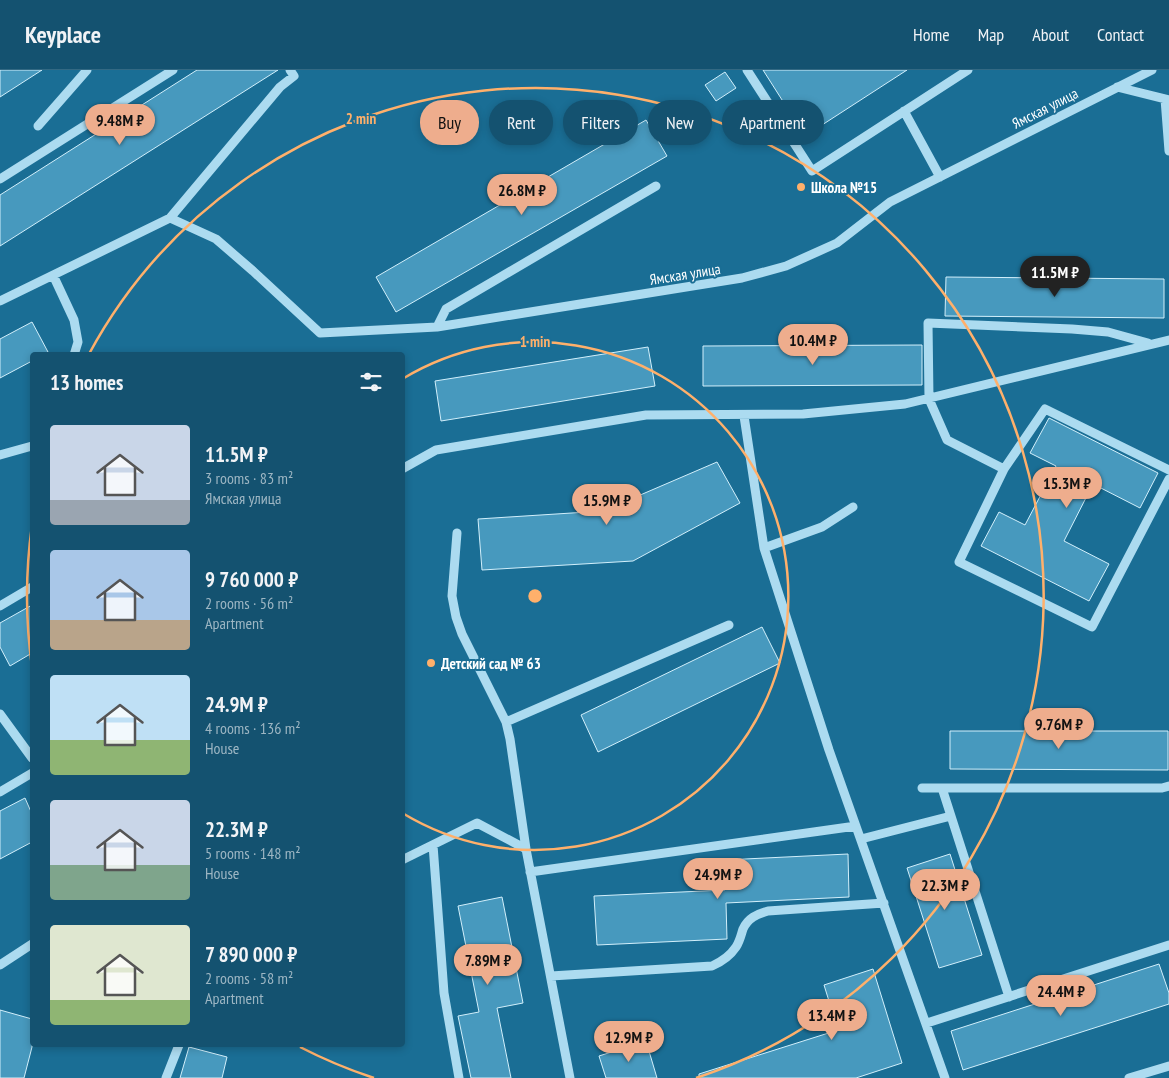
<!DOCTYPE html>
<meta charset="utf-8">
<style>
:root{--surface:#145270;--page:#215c78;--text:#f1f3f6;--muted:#9db6c3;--line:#336983;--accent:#eead8d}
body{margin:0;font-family:"PT Sans Narrow",sans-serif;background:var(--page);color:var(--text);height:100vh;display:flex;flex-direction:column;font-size:19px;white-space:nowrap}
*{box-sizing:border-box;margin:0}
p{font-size:16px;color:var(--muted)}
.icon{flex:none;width:28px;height:28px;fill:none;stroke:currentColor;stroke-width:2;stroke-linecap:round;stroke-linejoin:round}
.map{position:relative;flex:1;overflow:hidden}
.details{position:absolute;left:30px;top:282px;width:375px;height:695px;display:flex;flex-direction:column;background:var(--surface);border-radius:5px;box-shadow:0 2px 8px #0003}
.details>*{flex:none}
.hud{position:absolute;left:420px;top:30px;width:475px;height:45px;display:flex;gap:10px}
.price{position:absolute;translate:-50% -42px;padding:0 11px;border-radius:18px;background:var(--accent);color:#111;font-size:16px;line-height:32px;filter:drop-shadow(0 1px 2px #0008)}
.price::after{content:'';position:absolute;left:50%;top:30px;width:15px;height:11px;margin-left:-8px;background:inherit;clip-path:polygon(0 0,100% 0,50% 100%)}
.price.active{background:#222;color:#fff}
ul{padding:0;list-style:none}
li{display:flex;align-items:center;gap:15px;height:125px;padding:0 20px}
li span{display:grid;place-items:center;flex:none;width:140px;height:100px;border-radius:5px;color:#555}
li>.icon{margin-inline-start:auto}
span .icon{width:60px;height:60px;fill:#fffc;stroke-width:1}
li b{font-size:21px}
h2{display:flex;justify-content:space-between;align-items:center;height:60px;padding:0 20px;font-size:21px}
.pill{padding:0 18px;border-radius:22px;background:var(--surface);box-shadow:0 2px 8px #0003;font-size:18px;line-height:45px}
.pill.active{background:var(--accent);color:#111}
header{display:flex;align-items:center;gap:30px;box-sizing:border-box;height:70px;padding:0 25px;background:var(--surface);border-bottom:1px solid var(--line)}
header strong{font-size:24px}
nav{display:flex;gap:28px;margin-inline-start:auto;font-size:18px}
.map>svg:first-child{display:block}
.building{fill:#4799be;stroke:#d2effb}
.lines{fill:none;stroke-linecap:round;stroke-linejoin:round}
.minor{stroke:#acdbf0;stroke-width:9}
.ring{fill:none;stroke:#ffb06b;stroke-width:2.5}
.poi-dot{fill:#ffb06b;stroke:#1a6e95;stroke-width:2}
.labels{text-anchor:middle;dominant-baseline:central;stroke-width:4;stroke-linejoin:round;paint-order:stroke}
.street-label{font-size:15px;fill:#fff;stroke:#1a6e95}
.poi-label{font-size:15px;font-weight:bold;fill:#fff;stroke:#1a6e95;text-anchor:start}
.centre{fill:#ffb06b;stroke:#1a6e95;stroke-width:2.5}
.ring-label{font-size:15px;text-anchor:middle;font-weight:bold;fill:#ffb06b;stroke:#1a6e95;stroke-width:4;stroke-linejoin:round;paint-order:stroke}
</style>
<header>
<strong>Keyplace</strong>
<nav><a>Home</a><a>Map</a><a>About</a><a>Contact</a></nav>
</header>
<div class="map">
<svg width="1169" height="1008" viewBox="0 0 1169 1008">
<rect width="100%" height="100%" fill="#1a6e95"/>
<path class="building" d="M0 0H42L0 27Z
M197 0H278L0 176V125Z
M763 0H907L805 66Z
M725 2 736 18 716 31 705 15Z
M646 50 667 86 396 242 376 207Z
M946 207 1164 209V248L945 246Z
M32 252 48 282 42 285H32V291L0 308V269Z
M922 275V315L703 316V276Z
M648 277 655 316 441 351 435 311Z
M1049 348 1158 403 1140 438 1093 414 1064 471 1109 494 1089 531 981 476 999 442 1025 455 1056 396 1030 383Z
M717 392 740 433 633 491 482 500 478 449 603 441Z
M32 535V583L10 596 0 577V553Z
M762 557 780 593 598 682 581 645Z
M950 661H1168V700L950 699Z
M25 728 32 744V772L0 789V741Z
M848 784 849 827 726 833 727 869 597 875 594 826 725 820 724 790Z
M950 784 982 885 939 898 907 798Z
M502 827 523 933 497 938 511 1008H471L458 946 479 942 458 836Z
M1159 894 1169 923V934L963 1000 951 961Z
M873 899 902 993 856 1008H699V1004L838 960 824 915Z
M0 940 32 949V977L24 1008H0Z
M646 971 657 1008H606L599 986Z
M189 977 227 987 222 1008H180Z"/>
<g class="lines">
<path class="minor" d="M747 0 812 101 968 0
M1117 17 1169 30
M1165 29 1169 81
M904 41 940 107
M38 56 87 0
M0 109 173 0
M170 148 280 17 294 6 290 0
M53 205 74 250 78 272 74 285
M0 231 170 148 216 169 253 201 320 263 437 257 742 208 786 196 837 173 890 132 1152 0
M437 257 446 239 656 116
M744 346 764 478 829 680 945 1008
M0 385 32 376
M402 399 436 380 646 345 803 344 905 334 1169 270
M1004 399 947 370 929 329 928 253 1072 259 1108 262 1148 273
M1169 400 1045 339 1004 399 959 492 1092 557 1169 409
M457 463 452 526 456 547 462 564 506 652 510 669 526 779 570 1008
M764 478 822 457 853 437
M0 536 32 517
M0 644 32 688
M506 652 729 555
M922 718H1162L1169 716
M942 718 1009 927
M0 722 32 703
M861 769 951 746
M433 775 444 923 459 1008
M402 790 477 753 526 779
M530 802 856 756
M0 895 32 874
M551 906 712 896C721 892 730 886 736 877 740 871 741 865 743 859 748 848 757 844 768 841L884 833
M927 953 1169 875
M166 1008 179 975
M1129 1008 1169 996"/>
</g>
<g class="ring">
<path d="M404 308A254 254 0 1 1 404 744"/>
<path d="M374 1008A508 508 0 0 1 300 977M32 597A508 508 0 0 1 32 455M89 284A508 508 0 1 1 696 1008"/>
</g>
<g class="poi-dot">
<circle cx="801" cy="117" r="5"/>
<circle cx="431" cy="593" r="5"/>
</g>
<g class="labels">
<g class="street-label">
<text transform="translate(1045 38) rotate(-27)">Ямская улица</text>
<text transform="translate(685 204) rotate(-9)">Ямская улица</text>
</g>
<g class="poi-label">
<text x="811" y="117">Школа №15</text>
<text x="441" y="593">Детский сад № 63</text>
</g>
</g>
<circle cx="535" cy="526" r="8" class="centre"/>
<g class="ring-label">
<text x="361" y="54">2 min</text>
<text x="535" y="277">1 min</text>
</g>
</svg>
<b class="price" style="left:120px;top:76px">9.48M ₽</b>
<b class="price" style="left:522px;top:146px">26.8M ₽</b>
<b class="price active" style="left:1055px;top:228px">11.5M ₽</b>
<b class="price" style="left:813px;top:296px">10.4M ₽</b>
<b class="price" style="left:1067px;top:439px">15.3M ₽</b>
<b class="price" style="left:607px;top:456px">15.9M ₽</b>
<b class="price" style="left:1059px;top:680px">9.76M ₽</b>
<b class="price" style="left:718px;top:830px">24.9M ₽</b>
<b class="price" style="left:945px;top:841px">22.3M ₽</b>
<b class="price" style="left:488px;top:916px">7.89M ₽</b>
<b class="price" style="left:1061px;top:947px">24.4M ₽</b>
<b class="price" style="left:832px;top:971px">13.4M ₽</b>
<b class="price" style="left:629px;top:993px">12.9M ₽</b>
<div class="hud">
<a class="pill active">Buy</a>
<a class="pill">Rent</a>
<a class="pill">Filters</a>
<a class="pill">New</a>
<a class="pill">Apartment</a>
</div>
<section class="details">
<h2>13 homes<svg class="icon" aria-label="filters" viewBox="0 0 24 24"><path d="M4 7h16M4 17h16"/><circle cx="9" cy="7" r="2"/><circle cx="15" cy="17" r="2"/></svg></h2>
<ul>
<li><span style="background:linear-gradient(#c9d6e8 75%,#9aa5b1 0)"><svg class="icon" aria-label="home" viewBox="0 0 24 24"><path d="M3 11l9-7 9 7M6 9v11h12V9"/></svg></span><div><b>11.5M ₽</b><p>3 rooms · 83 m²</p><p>Ямская улица</p></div></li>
<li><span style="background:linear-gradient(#a9c7e8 70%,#b9a48a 0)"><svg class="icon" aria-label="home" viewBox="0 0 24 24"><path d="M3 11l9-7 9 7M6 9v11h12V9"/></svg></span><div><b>9 760 000 ₽</b><p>2 rooms · 56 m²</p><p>Apartment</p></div></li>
<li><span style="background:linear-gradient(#bfe0f5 65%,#8fb573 0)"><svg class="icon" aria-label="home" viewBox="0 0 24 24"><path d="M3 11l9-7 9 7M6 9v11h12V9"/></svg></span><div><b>24.9M ₽</b><p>4 rooms · 136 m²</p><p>House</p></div></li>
<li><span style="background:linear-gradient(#c9d6e8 65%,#7fa58c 0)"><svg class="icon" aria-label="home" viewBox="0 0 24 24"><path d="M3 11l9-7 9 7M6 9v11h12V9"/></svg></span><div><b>22.3M ₽</b><p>5 rooms · 148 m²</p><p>House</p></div></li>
<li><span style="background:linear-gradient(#dfe7d0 75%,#8fb573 0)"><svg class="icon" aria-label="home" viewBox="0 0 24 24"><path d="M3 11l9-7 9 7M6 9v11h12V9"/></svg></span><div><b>7 890 000 ₽</b><p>2 rooms · 58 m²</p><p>Apartment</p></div></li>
</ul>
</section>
</div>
